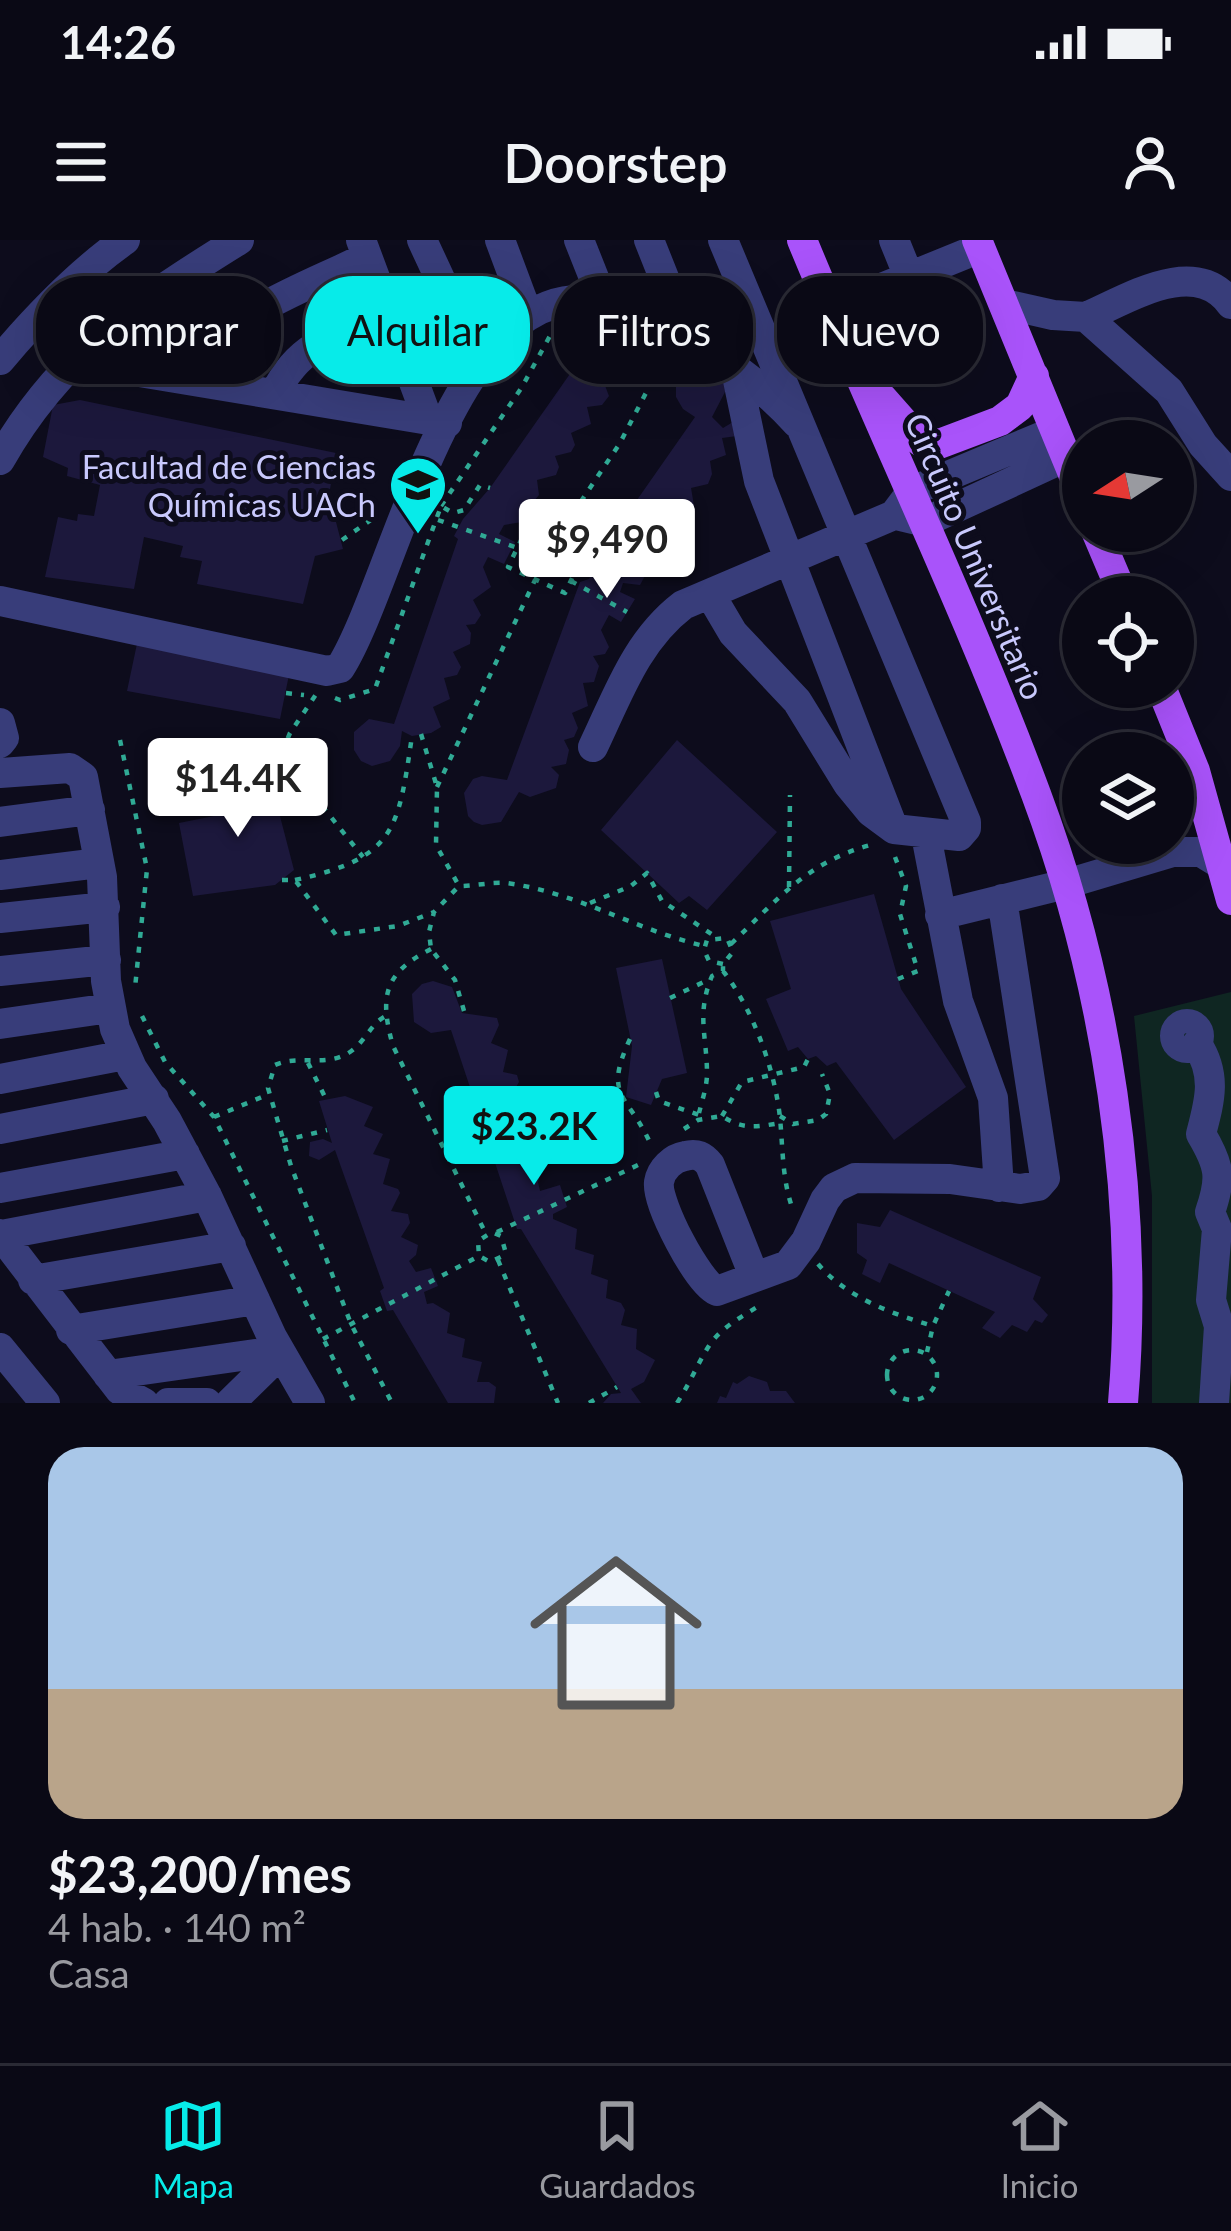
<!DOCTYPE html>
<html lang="es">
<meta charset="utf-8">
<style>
:root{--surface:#0a0915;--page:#181722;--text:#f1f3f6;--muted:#999aa0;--line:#2a2a34;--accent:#07ebe9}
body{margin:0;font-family:Lato,sans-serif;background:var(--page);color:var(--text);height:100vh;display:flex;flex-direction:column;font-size:45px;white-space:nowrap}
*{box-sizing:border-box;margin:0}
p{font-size:39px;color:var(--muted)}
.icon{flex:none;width:66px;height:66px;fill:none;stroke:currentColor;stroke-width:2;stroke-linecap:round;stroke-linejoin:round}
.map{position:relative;height:1163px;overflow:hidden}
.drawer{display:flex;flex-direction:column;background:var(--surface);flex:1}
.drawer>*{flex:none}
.top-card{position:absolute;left:36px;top:36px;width:1161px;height:108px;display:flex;gap:24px}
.needle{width:78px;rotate:258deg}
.buttons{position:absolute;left:1062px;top:180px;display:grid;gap:24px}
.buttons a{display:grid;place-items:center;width:132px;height:132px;border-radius:50%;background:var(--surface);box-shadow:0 12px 48px #0002,0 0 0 3px var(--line);font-size:60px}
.price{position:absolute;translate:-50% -102px;padding:0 27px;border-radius:12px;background:#fff;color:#222;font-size:39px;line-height:78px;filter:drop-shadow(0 3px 6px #0008)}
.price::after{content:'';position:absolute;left:50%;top:72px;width:36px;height:27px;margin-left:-18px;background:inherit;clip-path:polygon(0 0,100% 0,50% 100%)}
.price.on{background:var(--accent);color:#111}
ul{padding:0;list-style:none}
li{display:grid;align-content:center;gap:24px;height:636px;padding:0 48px}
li+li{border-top:3px solid var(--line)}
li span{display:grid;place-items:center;height:372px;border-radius:36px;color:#555}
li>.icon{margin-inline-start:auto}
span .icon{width:216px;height:216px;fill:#fffc;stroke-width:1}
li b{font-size:51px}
.chip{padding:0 42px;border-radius:48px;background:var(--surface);box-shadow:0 12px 48px #0002,0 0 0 3px var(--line);font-size:42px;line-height:108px}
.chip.on{background:var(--accent);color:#111}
.status{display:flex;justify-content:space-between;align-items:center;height:84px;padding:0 60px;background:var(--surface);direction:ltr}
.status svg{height:33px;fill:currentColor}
header{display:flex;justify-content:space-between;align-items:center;height:156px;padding:0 48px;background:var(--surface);font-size:54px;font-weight:600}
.tabs{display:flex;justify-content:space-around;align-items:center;height:168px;border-top:3px solid var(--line);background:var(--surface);font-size:33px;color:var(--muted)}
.tabs a{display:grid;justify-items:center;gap:6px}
.tabs .on{color:var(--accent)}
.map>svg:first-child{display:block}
.green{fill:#0f2622}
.building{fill:#1c183c}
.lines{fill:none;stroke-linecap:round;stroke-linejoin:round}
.path{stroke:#30aa95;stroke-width:4.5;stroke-dasharray:6 9;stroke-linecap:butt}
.minor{stroke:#383d7a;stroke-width:30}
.major{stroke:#a953fa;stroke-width:30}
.labels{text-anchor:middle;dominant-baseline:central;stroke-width:10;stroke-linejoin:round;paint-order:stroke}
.poi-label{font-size:33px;fill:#c9c9fd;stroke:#0d0c1c;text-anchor:end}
.street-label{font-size:33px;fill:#c9c9fd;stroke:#0d0c1c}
</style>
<div class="status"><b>14:26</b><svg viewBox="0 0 49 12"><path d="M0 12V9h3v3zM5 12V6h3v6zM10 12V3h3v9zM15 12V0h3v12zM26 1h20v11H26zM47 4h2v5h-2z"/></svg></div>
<header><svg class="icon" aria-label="menu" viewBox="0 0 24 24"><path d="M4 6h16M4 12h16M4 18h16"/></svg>Doorstep<svg class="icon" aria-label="person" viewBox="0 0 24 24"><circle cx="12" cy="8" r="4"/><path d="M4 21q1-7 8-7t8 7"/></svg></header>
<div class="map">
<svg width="1231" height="1163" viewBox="0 0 1231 1163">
<rect width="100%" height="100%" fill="#0d0c1c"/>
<path class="green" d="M1231 752V1163H1152V956L1134 776Z"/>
<path class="building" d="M566 76H602L606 102 599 125 606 133 604 143 609 156 602 165 587 167 591 184 571 193 575 205 571 212 555 216 559 227 556 235 537 240 539 255 533 262 522 264V282L504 285 499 294 515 302 504 324 488 317 483 327 491 347 473 360 481 375 475 384 466 385 471 393 470 404 453 412 461 427 457 435 444 438 450 459 433 467 441 487 431 493 412 496 402 491 400 506 390 521 372 526 361 521 354 510V492L369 479 394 484 458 299 454 296 463 279 490 248 586 111 567 102 563 84Z
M702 125 715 129 725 143V152L712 177 723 188 733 182 737 196 722 198 726 215 710 221 712 234 708 244 691 248 694 266 676 271 677 292 659 297V316L640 323 646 334 640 345 623 343 620 352 635 359 621 382 609 375 601 390 609 407 605 414 593 416 599 426 594 442 583 443 588 466 572 473 578 488 574 497 564 500 569 510 566 524 551 527 559 535 556 548 530 557 519 552 501 582 482 585 474 582 468 576 464 553 473 539 482 536 507 540 580 342 589 339 602 310 695 177 683 169 676 157V143L682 132Z
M80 160 336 213 329 255 343 309 315 316 303 364 197 344 202 321 180 317 183 306 144 297 134 349 45 337 58 277 77 281 78 274 94 276 100 245 67 236 68 228 43 217 53 165Z
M138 399 291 425 280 479 127 451Z
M677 500 777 592 707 670 689 656 679 663 601 590Z
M269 534 294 630 275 645 193 656 179 583 219 575 213 540 226 537 231 543Z
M874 654 901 749 966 847 894 900 836 822 827 826 816 816 808 819 798 807 788 811 766 759 791 749 770 681Z
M662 719 687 833 662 839 651 865 626 857 632 806 616 728Z
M433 741 452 747 462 773 497 778 499 785 491 803 508 810 503 832 517 835 519 842 510 857 525 868 518 884 535 894 529 913 544 922 538 942 540 951 560 945 567 967 553 974V979L577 989 575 1009 594 1015 591 1034 608 1040 606 1058 621 1063 625 1070 621 1085 637 1089 636 1109 655 1120 644 1142 631 1149 641 1163H603L611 1154 621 1153 521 989H517L451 790 431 793 414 782 412 754 422 744Z
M345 856 373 867 364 886 383 894 373 914 390 919 383 944 398 949 400 953 391 971 408 974 410 983 401 997 418 1005 416 1015 409 1021 416 1032 431 1028 438 1046 424 1052 427 1064 433 1063 450 1073 447 1093 465 1099 462 1117 482 1122 477 1142H489L496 1147 494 1163H448L393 1070 387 1071 380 1051 384 1048 335 910 319 920 309 916 310 902 323 899 332 903 319 861Z
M890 970 1041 1037 1033 1059 1048 1075 1042 1083 1035 1080 1027 1092 1012 1085 1000 1098 982 1088 995 1072 889 1023 880 1043 862 1034 867 1020 857 1013V983L880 987Z
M749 1136 767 1142 770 1151H786L795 1163H717L720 1156 726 1158 733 1142 737 1144Z"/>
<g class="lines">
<path class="path" d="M615 91 616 106
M610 103C629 114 630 136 650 145
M441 266 522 147 551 94
M438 280 518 308
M528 286 584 313 565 353 508 327Z
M556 299 620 203 650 145 673 119
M342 300 375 277
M571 341 627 372
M286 453 304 455
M335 458 340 460 375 449 441 266 453 273 464 270 480 245 490 248
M421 494 437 547 436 605 459 646
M120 500 147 629 135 748
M276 526 290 493 317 453
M235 532 282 526 298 536 363 617
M437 547 535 340
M895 617 906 646 900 674 918 731 898 739
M282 640H295L336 695 398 686 434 672
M295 640C396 618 398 590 412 496
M789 647 790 555
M590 663 631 646 647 633 662 661 716 697
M731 704C777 660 806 623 870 605
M431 709C384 733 379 756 393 806L486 994
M723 731C753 769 775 830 780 878 783 909 782 940 793 970
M670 758 708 740
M464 771 455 740 431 709 429 692 434 672 459 646C474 646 491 642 506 643 576 652 636 690 704 706
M142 776 165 822 214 877 355 1163
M384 777C370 785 365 802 350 812 326 828 299 814 275 825L268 848 291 926 351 1084 392 1163
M630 799C602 859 629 854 651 905
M308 823 325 857
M656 852 659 861 699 875
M699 873C702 861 707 846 707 834 707 796 696 774 712 736L723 731V724L733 712 727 698 707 700 704 710 709 721 723 724
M722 876 742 842 804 827 808 819
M780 876 793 884 818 880 826 874 830 854 822 834
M214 877 269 854
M684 889 698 880 722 876C743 890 756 887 780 883
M282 901 327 890
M497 992 638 925
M498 1020 558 1163
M818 1024C846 1057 892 1074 933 1086
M323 1099 479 1016 490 1022 503 1016 505 1010 501 996 492 992 478 1001 479 1016
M887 1135a25 25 0 1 1 50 0a25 25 0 1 1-50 0Z
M927 1112 933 1086 949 1051
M589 1163 617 1147
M677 1163C689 1145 696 1127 707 1109 719 1088 743 1076 762 1064"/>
<path class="minor" d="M361 0 428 180
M422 0 456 73 488 116
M500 0 528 75
M579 0 604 63
M649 0 688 98
M894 0 909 37
M1004 64 1053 75 1086 77 1169 151 1203 205 1231 236
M830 69 980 8
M1086 77C1128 59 1195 15 1231 64
M0 120C37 76 77 34 125 0
M73 121 447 183
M735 126 759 241 892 585
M181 138C223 74 301 50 367 17
M275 153C302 99 337 97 390 79
M0 220C59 115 139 62 239 0
M900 276 925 282 1066 217
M710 354 733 393 797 461 848 544 871 572 894 589 959 596 966 588V582L723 0
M0 361 327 431 340 428C396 339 453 37 597 61 614 64 633 73 648 80 706 106 754 136 797 183
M0 483 4 498 0 503
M593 507C618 455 636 401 683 365L894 275 912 251 1055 191
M0 533 70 528 83 537 102 637 106 741 115 789 132 828 167 881 207 956 272 1097 310 1163
M0 582 90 570
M926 595 958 761 993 858 999 947
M0 635 99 623
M940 675 1066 644 1173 612H1201L1222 625
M0 678 105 667
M0 731 106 720
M1175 796a12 12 0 1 1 24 0a12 12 0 1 1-24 0Z
M0 784 110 768
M1197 804C1217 835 1210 860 1201 894 1220 926 1222 938 1210 972L1217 989 1211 1060 1219 1086 1214 1163
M0 839 125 815
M0 889 154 859
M0 948 185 914
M0 994 120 1150 144 1163
M1 995 207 956
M754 1036 710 925C703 916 697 913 685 916 673 918 661 929 659 942 656 963 698 1043 717 1051L788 1025 806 1001 825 960 834 948 855 938 950 939 1020 949 1038 946 1045 938 1002 659
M33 1040 231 1006
M71 1090 255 1060
M0 1108 45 1163
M108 1135 255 1114 269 1125
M168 1163H207
M230 1163 281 1113"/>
<path class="major" d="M802 0C878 185 966 366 1036 554 1107 744 1140 960 1123 1163
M977 0 1083 258
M882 158 920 201 939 204 1000 181 1020 166 1034 136
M1096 291 1124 357
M1161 447 1195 531 1231 660"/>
</g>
<defs>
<symbol id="school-pin" viewBox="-11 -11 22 30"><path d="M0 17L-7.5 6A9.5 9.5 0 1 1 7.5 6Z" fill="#07ebe9" stroke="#0d0c1c"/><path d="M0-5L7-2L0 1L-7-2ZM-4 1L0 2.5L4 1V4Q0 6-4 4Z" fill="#111"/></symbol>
</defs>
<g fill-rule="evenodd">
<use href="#school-pin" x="385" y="212" width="66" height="90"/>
</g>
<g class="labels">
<g class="poi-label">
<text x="376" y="226">Facultad de Ciencias<tspan x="376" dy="38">Químicas UACh</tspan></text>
</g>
<g class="street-label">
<text transform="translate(976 316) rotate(67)">Circuito Universitario</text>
</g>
</g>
</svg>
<div class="buttons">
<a><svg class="needle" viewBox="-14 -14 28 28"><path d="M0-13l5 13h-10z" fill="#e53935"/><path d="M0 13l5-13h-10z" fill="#999aa0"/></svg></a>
<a><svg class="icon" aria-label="locate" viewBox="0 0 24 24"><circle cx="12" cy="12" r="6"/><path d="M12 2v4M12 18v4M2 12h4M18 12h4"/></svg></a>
<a><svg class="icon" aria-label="layers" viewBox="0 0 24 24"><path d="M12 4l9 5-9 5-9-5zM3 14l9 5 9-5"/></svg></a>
</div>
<b class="price" style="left:607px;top:361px">$9,490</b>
<b class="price" style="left:238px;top:600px">$14.4K</b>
<b class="price on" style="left:534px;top:948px">$23.2K</b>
<div class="top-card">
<a class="chip">Comprar</a>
<a class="chip on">Alquilar</a>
<a class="chip">Filtros</a>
<a class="chip">Nuevo</a>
</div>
</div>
<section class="drawer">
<ul>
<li><span style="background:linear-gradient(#a9c7e8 65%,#b9a48a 0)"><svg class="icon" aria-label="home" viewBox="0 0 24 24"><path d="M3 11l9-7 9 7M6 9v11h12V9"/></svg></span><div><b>$23,200/mes</b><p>4 hab. · 140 m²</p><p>Casa</p></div></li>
</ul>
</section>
<nav class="tabs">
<a class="on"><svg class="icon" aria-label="map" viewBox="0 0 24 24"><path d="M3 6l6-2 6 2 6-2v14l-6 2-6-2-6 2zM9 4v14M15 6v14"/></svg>Mapa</a>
<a><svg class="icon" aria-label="saved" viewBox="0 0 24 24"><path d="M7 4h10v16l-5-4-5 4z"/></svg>Guardados</a>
<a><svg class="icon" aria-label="home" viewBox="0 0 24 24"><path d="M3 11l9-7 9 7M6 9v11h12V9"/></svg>Inicio</a>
</nav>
